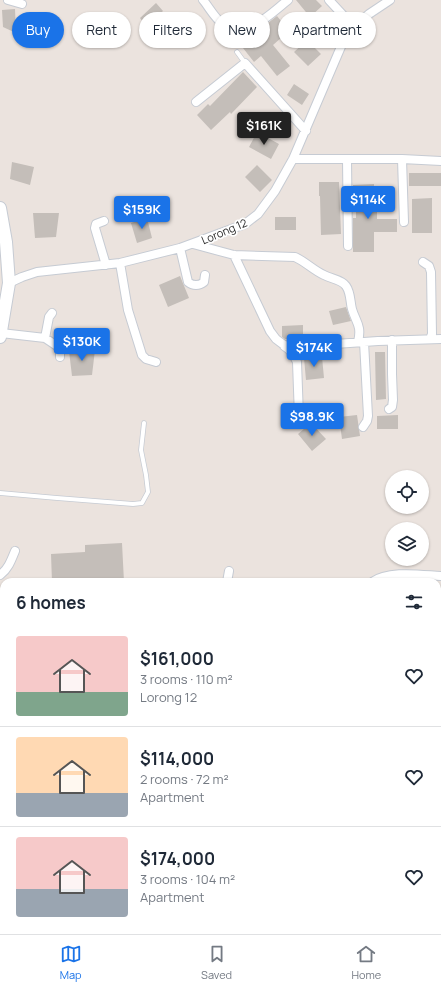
<!DOCTYPE html>
<meta charset="utf-8">
<style>
:root{--surface:#fff;--page:#f2f2f3;--text:#1f2937;--muted:#747a83;--line:#e0e1e3;--accent:#1a73e8}
body{margin:0;font-family:Manrope,sans-serif;background:var(--page);color:var(--text);height:100vh;display:flex;flex-direction:column;font-size:15px;white-space:nowrap}
*{box-sizing:border-box;margin:0}
p{font-size:13px;color:var(--muted)}
.icon{flex:none;width:22px;height:22px;fill:none;stroke:currentColor;stroke-width:2;stroke-linecap:round;stroke-linejoin:round}
.map{position:relative;flex:1;overflow:hidden}
.side{position:absolute;left:0px;top:578px;width:441px;height:356px;display:flex;flex-direction:column;background:var(--surface);border-radius:12px 12px 0 0;box-shadow:0 1px 3px #0004}
.side>*{flex:none}
.banner{position:absolute;left:12px;top:12px;width:417px;height:36px;display:flex;gap:8px}
.fabs{position:absolute;left:385px;top:470px;display:grid;gap:8px}
.fabs a{display:grid;place-items:center;width:44px;height:44px;border-radius:50%;background:var(--surface);box-shadow:0 1px 3px #0004;font-size:20px}
.price{position:absolute;translate:-50% -34px;padding:0 9px;border-radius:4px;background:var(--accent);color:#fff;font-size:13px;line-height:26px;filter:drop-shadow(0 1px 2px #0008)}
.price::after{content:'';position:absolute;left:50%;top:24px;width:12px;height:9px;margin-left:-6px;background:inherit;clip-path:polygon(0 0,100% 0,50% 100%)}
.price.on{background:#222;color:#fff}
ul{padding:0;list-style:none}
li{display:flex;align-items:center;gap:12px;height:100px;padding:0 16px}
li+li{border-top:1px solid var(--line)}
li span{display:grid;place-items:center;flex:none;width:112px;height:80px;border-radius:4px;color:#555}
li>.icon{margin-inline-start:auto}
span .icon{width:48px;height:48px;fill:#fffc;stroke-width:1}
li b{font-size:17px}
h2{display:flex;justify-content:space-between;align-items:center;height:48px;padding:0 16px;font-size:17px}
.pill{padding:0 14px;border-radius:18px;background:var(--surface);box-shadow:0 1px 3px #0004;font-size:14px;line-height:36px}
.pill.on{background:var(--accent);color:#fff}
.tab-bar{display:flex;justify-content:space-around;align-items:center;height:56px;border-top:1px solid var(--line);background:var(--surface);font-size:11px;color:var(--muted)}
.tab-bar a{display:grid;justify-items:center;gap:2px}
.tab-bar .on{color:var(--accent)}
.map>svg:first-child{display:block}
.building{fill:#c4beb9}
.lines{fill:none;stroke-linecap:round;stroke-linejoin:round}
.service-casing{stroke:#c6cbd3;stroke-width:5.5}
.minor-casing{stroke:#c6cbd3;stroke-width:10}
.secondary-casing{stroke:#c6cbd3;stroke-width:14}
.service{stroke:#fff;stroke-width:4}
.minor{stroke:#fff;stroke-width:8}
.secondary{stroke:#fff;stroke-width:12}
.labels{text-anchor:middle;dominant-baseline:central;stroke-width:3.5;stroke-linejoin:round;paint-order:stroke}
.street-label{font-size:11px;fill:#2b2b2b;stroke:#fff}
</style>
<div class="map">
<svg width="441" height="934" viewBox="0 0 441 934">
<rect width="100%" height="100%" fill="#ebe3de"/>
<path class="building" d="M296 0H316L322 6 310 17Z
M156 3 163 11 146 26 140 18Z
M15 9 16 33 3 27 2 10Z
M277 16 289 31 273 45 290 66 277 76 261 56 254 62 243 48 261 33 259 30Z
M307 40 321 54 308 66 294 52Z
M243 72 257 87 231 114 230 112 211 130 197 115 208 104 210 106Z
M294 84 309 94 302 105 287 95Z
M257 132 279 144 271 159 249 147Z
M12 162 34 167 30 185 10 179Z
M257 165 272 180 260 192 245 177Z
M409 173H441V186H409Z
M319 182H339L341 234 321 235 320 196H319Z
M374 184V201H377V219H397V232H374V252H353V218H356V198H353V185Z
M432 198V233H412V199Z
M33 213H59L56 237 35 238Z
M275 217H296V230H275Z
M147 218 152 238 137 243 131 223Z
M180 276 189 298 168 307 159 285Z
M346 307 351 321 333 325 329 311Z
M303 325V339H285L282 337V326Z
M95 350 92 375 72 376 69 351Z
M375 352H385L386 399 376 400Z
M322 357 324 378 306 380 304 358Z
M357 415 360 436 342 439 339 417Z
M398 415V429H377V416Z
M311 423 326 439 312 451 298 434Z
M122 543 124 582H52L51 554 85 552V545Z"/>
<g class="lines">
<defs>
<path id="service" d="M237 52 245 63
M0 493 57 498 133 504 142 503 148 492 146 475 141 450 144 423"/>
<path id="minor" d="M8 0 22 4
M203 0C209 7 215 19 223 24 247 40 270 14 288 0
M329 0 354 27
M196 102 245 63 306 131
M293 159H402L441 161
M347 159 348 246
M402 159 404 222
M104 221 96 224 95 228 106 265
M193 244 234 255 295 257C306 262 313 270 324 275 331 279 341 279 346 286 351 293 350 302 352 309 356 323 362 325 358 342
M180 248 188 282C193 286 199 286 204 282L205 275
M234 255 270 331 276 339 284 345 293 347 378 341 441 339
M423 262 429 266 431 272 432 334 430 339
M120 263 128 310 142 355 146 359 156 362
M9 283 22 277 37 272 120 263 180 248 245 224 258 214 275 191 293 159 343 42 354 27 369 14 390 0
M1 333 45 338 60 348V357
M45 338 49 317 52 313
M284 346C291 350 294 355 297 362L299 417
M389 409 392 407 393 400 392 374V340
M363 427 367 421 368 416 364 342
M0 575C8 569 11 561 15 551
M227 582 229 571
M372 582C389 570 421 575 441 576
M0 629H4
M0 779 4 782
M0 825 4 827
M0 851 4 853
M181 930 184 934
M272 930 274 934
M401 930V934
M436 934 441 933"/>
<path id="secondary" d="M0 208 6 242 9 283 0 337"/>
</defs>
<use href="#service" class="service-casing"/>
<use href="#minor" class="minor-casing"/>
<use href="#secondary" class="secondary-casing"/>
<use href="#service" class="service"/>
<use href="#minor" class="minor"/>
<use href="#secondary" class="secondary"/>
</g>
<g class="labels">
<g class="street-label">
<text transform="translate(224 231) rotate(-23)">Lorong 12</text>
</g>
</g>
</svg>
<div class="fabs">
<a><svg class="icon" aria-label="locate" viewBox="0 0 24 24"><circle cx="12" cy="12" r="6"/><path d="M12 2v4M12 18v4M2 12h4M18 12h4"/></svg></a>
<a><svg class="icon" aria-label="layers" viewBox="0 0 24 24"><path d="M12 4l9 5-9 5-9-5zM3 14l9 5 9-5"/></svg></a>
</div>
<b class="price on" style="left:264px;top:146px">$161K</b>
<b class="price" style="left:368px;top:220px">$114K</b>
<b class="price" style="left:142px;top:230px">$159K</b>
<b class="price" style="left:82px;top:362px">$130K</b>
<b class="price" style="left:314px;top:368px">$174K</b>
<b class="price" style="left:312px;top:437px">$98.9K</b>
<div class="banner">
<a class="pill on">Buy</a>
<a class="pill">Rent</a>
<a class="pill">Filters</a>
<a class="pill">New</a>
<a class="pill">Apartment</a>
</div>
<section class="side">
<h2>6 homes<svg class="icon" aria-label="filters" viewBox="0 0 24 24"><path d="M4 7h16M4 17h16"/><circle cx="9" cy="7" r="2"/><circle cx="15" cy="17" r="2"/></svg></h2>
<ul>
<li><span style="background:linear-gradient(#f6c9c9 70%,#7fa58c 0)"><svg class="icon" aria-label="home" viewBox="0 0 24 24"><path d="M3 11l9-7 9 7M6 9v11h12V9"/></svg></span><div><b>$161,000</b><p>3 rooms · 110 m²</p><p>Lorong 12</p></div><svg class="icon" aria-label="heart" viewBox="0 0 24 24"><path d="M12 20l-8-8c-3-5 5-10 8-4 3-6 11-1 8 4z"/></svg></li>
<li><span style="background:linear-gradient(#ffd9b3 70%,#9aa5b1 0)"><svg class="icon" aria-label="home" viewBox="0 0 24 24"><path d="M3 11l9-7 9 7M6 9v11h12V9"/></svg></span><div><b>$114,000</b><p>2 rooms · 72 m²</p><p>Apartment</p></div><svg class="icon" aria-label="heart" viewBox="0 0 24 24"><path d="M12 20l-8-8c-3-5 5-10 8-4 3-6 11-1 8 4z"/></svg></li>
<li><span style="background:linear-gradient(#f6c9c9 65%,#9aa5b1 0)"><svg class="icon" aria-label="home" viewBox="0 0 24 24"><path d="M3 11l9-7 9 7M6 9v11h12V9"/></svg></span><div><b>$174,000</b><p>3 rooms · 104 m²</p><p>Apartment</p></div><svg class="icon" aria-label="heart" viewBox="0 0 24 24"><path d="M12 20l-8-8c-3-5 5-10 8-4 3-6 11-1 8 4z"/></svg></li>
</ul>
</section>
</div>
<nav class="tab-bar">
<a class="on"><svg class="icon" aria-label="map" viewBox="0 0 24 24"><path d="M3 6l6-2 6 2 6-2v14l-6 2-6-2-6 2zM9 4v14M15 6v14"/></svg>Map</a>
<a><svg class="icon" aria-label="saved" viewBox="0 0 24 24"><path d="M7 4h10v16l-5-4-5 4z"/></svg>Saved</a>
<a><svg class="icon" aria-label="home" viewBox="0 0 24 24"><path d="M3 11l9-7 9 7M6 9v11h12V9"/></svg>Home</a>
</nav>
